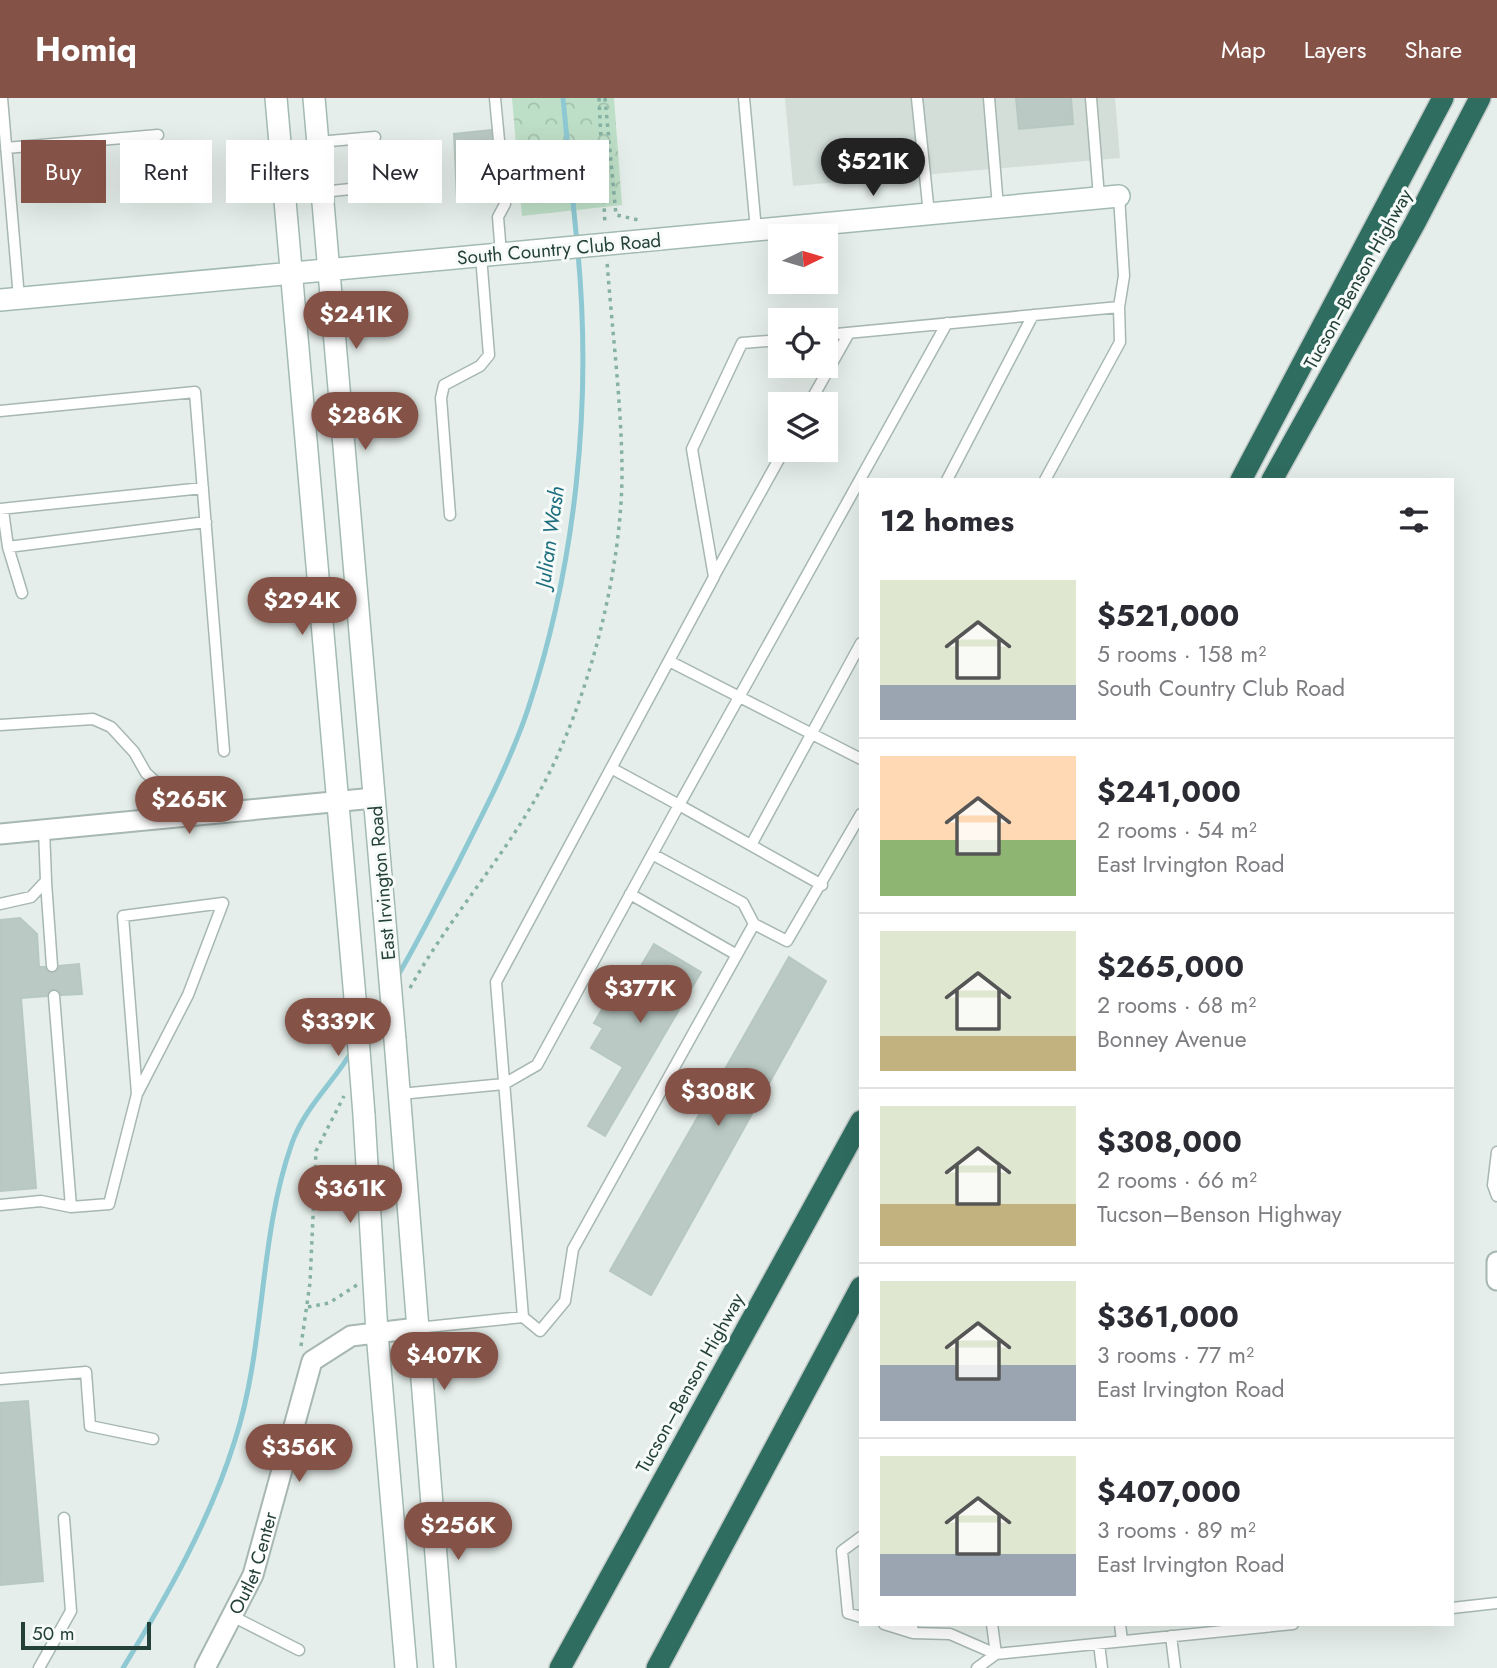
<!DOCTYPE html>
<meta charset="utf-8">
<style>
:root{--surface:#fff;--page:#f2f2f3;--text:#2b2b33;--muted:#7c7c81;--line:#e1e1e2;--accent:#855247}
body{margin:0;font-family:Jost,sans-serif;background:var(--page);color:var(--text);height:100vh;display:flex;flex-direction:column;font-size:26px;white-space:nowrap}
*{box-sizing:border-box;margin:0}
p{font-size:23px;color:var(--muted)}
.icon{flex:none;width:38px;height:38px;fill:none;stroke:currentColor;stroke-width:2;stroke-linecap:round;stroke-linejoin:round}
.map{position:relative;flex:1;overflow:hidden}
.side{position:absolute;left:859px;top:380px;width:595px;height:1148px;display:flex;flex-direction:column;background:var(--surface);border-radius:0px;box-shadow:0 7px 28px #0002}
.side>*{flex:none}
.hud{position:absolute;left:21px;top:42px;width:665px;height:63px;display:flex;gap:14px}
.needle{width:46px;rotate:85deg}
.buttons{position:absolute;left:768px;top:126px;display:grid;gap:14px}
.buttons a{display:grid;place-items:center;width:70px;height:70px;border-radius:0px;background:var(--surface);box-shadow:0 7px 28px #0002;font-size:35px}
.scale{position:absolute;left:21px;bottom:18px;width:130px;box-sizing:border-box;padding-left:7px;border:4px solid #244139;border-top:0;font-size:19px;line-height:24px;white-space:nowrap;color:#244139;-webkit-text-stroke:5px #f6faf8;paint-order:stroke}
.price{position:absolute;translate:-50% -60px;padding:0 16px;border-radius:24px;background:var(--accent);color:#fff;font-size:23px;line-height:46px;filter:drop-shadow(0 2px 4px #0008)}
.price::after{content:'';position:absolute;left:50%;top:42px;width:21px;height:16px;margin-left:-10px;background:inherit;clip-path:polygon(0 0,100% 0,50% 100%)}
.price.on{background:#222;color:#fff}
ul{padding:0;list-style:none}
li{display:flex;align-items:center;gap:21px;height:175px;padding:0 21px}
li+li{border-top:2px solid var(--line)}
li span{display:grid;place-items:center;flex:none;width:196px;height:140px;border-radius:0px;color:#555}
li>.icon{margin-inline-start:auto}
span .icon{width:84px;height:84px;fill:#fffc;stroke-width:1}
li b{font-size:30px}
h2{display:flex;justify-content:space-between;align-items:center;height:84px;padding:0 21px;font-size:30px}
.pill{padding:0 24px;border-radius:0px;background:var(--surface);box-shadow:0 7px 28px #0002;font-size:24px;line-height:63px}
.pill.on{background:var(--accent);color:#fff}
header{display:flex;align-items:center;gap:42px;box-sizing:border-box;height:98px;padding:0 35px;background:var(--accent);color:#fff}
header strong{font-size:33px}
nav{display:flex;gap:38px;margin-inline-start:auto;font-size:24px}
.map>svg:first-child{display:block}
.built{fill:#d3ded9}
.park{fill:url(#park-crowns)}
.lines{fill:none;stroke-linecap:round;stroke-linejoin:round}
.stream{stroke:#8ec9d3;stroke-width:5}
.building{fill:#bac9c3;stroke:#b7c8c1;stroke-width:2}
.lane-casing{stroke:#a7b7b1;stroke-width:13}
.street-casing{stroke:#a7b7b1;stroke-width:23}
.secondary-casing{stroke:#a3bab2;stroke-width:24}
.highway-casing{stroke:#c2cac8;stroke-width:24}
.path{stroke:#86b2a4;stroke-width:3.5;stroke-dasharray:3.5 5;stroke-linecap:butt}
.lane{stroke:#fff;stroke-width:10}
.street{stroke:#fff;stroke-width:19}
.secondary{stroke:#fff;stroke-width:21}
.highway{stroke:#2f6d60;stroke-width:21}
.secondary-bridge-casing{stroke:#a3bab2;stroke-width:24;stroke-linecap:butt}
.secondary-bridge{stroke:#fff;stroke-width:21}
.labels{text-anchor:middle;dominant-baseline:central;stroke-width:6;stroke-linejoin:round;paint-order:stroke}
.street-label{font-size:19px;fill:#244139;stroke:#f6faf8}
.water-label{font-size:21px;font-style:italic;fill:#1d6e7e;stroke:#f6faf8}
</style>
<header>
<strong>Homiq</strong>
<nav><a>Map</a><a>Layers</a><a>Share</a></nav>
</header>
<div class="map">
<svg width="1497" height="1570" viewBox="0 0 1497 1570">
<defs>
<pattern id="park-crowns" width="20" height="18" patternUnits="userSpaceOnUse" patternTransform="scale(1.75)"><rect width="20" height="18" fill="#bedfc7"/><path d="M2 6a3 3 0 1 1 6 0M12 15a3 3 0 1 1 6 0" fill="none" stroke="#a3c1ac"/></pattern>
</defs>
<rect width="100%" height="100%" fill="#e5eeea"/>
<path class="built" d="M785 0H1115L1120 60 793 88Z"/>
<path class="park" d="M512 0H614L622 107 522 118Z"/>
<g class="lines">
<path class="stream" d="M563 0 577 145
M397 879C418 844 436 807 455 771 481 719 509 667 528 611 576 466 592 307 578 155
M365 932 385 899
M123 1570C167 1498 210 1423 235 1342 266 1246 258 1141 292 1045 305 1009 333 985 352 953"/>
</g>
<path class="building" d="M1016 0H1071L1073 26 1019 31Z
M491 32 497 96 457 100 454 36Z
M20 820 37 836 39 869H45L52 875 59 868 79 866 82 896 61 897 54 891 47 898 21 900 36 1090 0 1093V822Z
M654 846 701 874 605 1038 588 1028 623 969 591 950 603 930 594 925 605 906 615 912Z
M789 859 826 883 651 1197 610 1173Z
M28 1303 43 1483 0 1487V1305Z"/>
<g class="lines">
<defs>
<path id="lane" d="M2 0 19 200
M495 0 505 106 498 119 501 156
M744 0 756 132
M917 0 929 116
M989 0 998 109
M1091 0 1099 99
M318 44 375 39
M6 50 158 37
M322 94 379 88
M1119 98 1124 178 1119 209
M826 237 1119 209 1120 244 1045 382
M809 306 849 235
M0 313 195 294 224 653
M947 382 1033 217
M0 411 203 390
M3 413 8 449 206 424
M450 417 441 300 444 287 480 268 489 257 481 158
M8 449 22 495
M714 478 784 352
M669 563 861 661
M0 627 93 621 111 629 134 654 146 675 192 717
M751 747 861 545
M652 756 743 805 754 826
M46 784 52 868
M822 787 679 707 947 225
M630 796 737 857
M0 806 31 799 46 783 44 731
M54 898 71 1109 109 1106 137 996 123 818 223 805 188 897 137 996
M400 996 504 986 537 967 679 707 611 670
M1497 1054 1493 1087 1497 1098
M0 1107 41 1103 71 1109
M523 1219 496 884 714 479 692 351 742 245 780 242
M417 1230 523 1219 540 1233 565 1203 573 1151 754 826 787 843 861 716
M0 1281 86 1274 90 1328 153 1341
M861 1439 842 1453 848 1515 861 1519
M1452 1510 1497 1505
M232 1518 299 1552
M884 1526 913 1535
M912 1526 913 1535 950 1536 996 1556 1293 1526
M992 1526 996 1556
M1120 1526 1122 1543
M1171 1538 1175 1570
M1099 1546 1102 1570
M39 1570 71 1513 64 1420
M977 1570 996 1556"/>
<g id="street">
<path d="M0 736 374 700"/>
<path d="M1497 1164V1182"/>
<path id="s1" d="M205 1570 253 1477 312 1263 351 1238 417 1230"/>
</g>
<path id="secondary" d="M276 0 355 900
M314 0 384 813
M618 145 1119 98
M0 202 532 153
M395 942 445 1570
M364 1017 377 1235 406 1570"/>
<path id="highway" d="M1241 382 1443 0
M1272 382 1415 125 1480 0
M560 1570 861 1023
M657 1570 861 1189"/>
</defs>
<use href="#lane" class="lane-casing"/>
<use href="#street" class="street-casing"/>
<use href="#secondary" class="secondary-casing"/>
<use href="#highway" class="highway-casing"/>
<path class="path" d="M599 0 605 127
M605 0 616 117 639 122
M410 890C449 820 503 761 541 691 589 602 623 470 622 369 621 300 612 232 607 163
M308 1209 329 1205 357 1187
M301 1248 310 1185 316 1053 344 998"/>
<use href="#lane" class="lane"/>
<use href="#street" class="street"/>
<use href="#secondary" class="secondary"/>
<use href="#highway" class="highway"/>
<defs>
<path id="secondary-bridge" d="M532 153 618 145
M384 813 395 942
M355 900 364 1017"/>
</defs>
<use href="#secondary-bridge" class="secondary-bridge-casing"/>
<use href="#secondary-bridge" class="secondary-bridge"/>
</g>
<g class="labels">
<g class="street-label">
<text transform="translate(559 151) rotate(-5)">South Country Club Road</text>
<text transform="translate(1358 181) rotate(-61)">Tucson–Benson Highway</text>
<text transform="translate(382 785) rotate(-95)">East Irvington Road</text>
<text transform="translate(690 1285) rotate(-61)">Tucson–Benson Highway</text>
<text stroke="none"><textPath href="#s1" startOffset="116">Outlet Center</textPath></text>
</g>
<g class="water-label">
<text transform="translate(550 439) rotate(-82)">Julian Wash</text>
</g>
</g>
</svg>
<div class="buttons">
<a><svg class="needle" viewBox="-14 -14 28 28"><path d="M0-13l5 13h-10z" fill="#e53935"/><path d="M0 13l5-13h-10z" fill="#7c7c81"/></svg></a>
<a><svg class="icon" aria-label="locate" viewBox="0 0 24 24"><circle cx="12" cy="12" r="6"/><path d="M12 2v4M12 18v4M2 12h4M18 12h4"/></svg></a>
<a><svg class="icon" aria-label="layers" viewBox="0 0 24 24"><path d="M12 4l9 5-9 5-9-5zM3 14l9 5 9-5"/></svg></a>
</div>
<div class="scale">50 m</div>
<b class="price on" style="left:873px;top:100px">$521K</b>
<b class="price" style="left:356px;top:253px">$241K</b>
<b class="price" style="left:365px;top:354px">$286K</b>
<b class="price" style="left:302px;top:539px">$294K</b>
<b class="price" style="left:189px;top:738px">$265K</b>
<b class="price" style="left:640px;top:927px">$377K</b>
<b class="price" style="left:338px;top:960px">$339K</b>
<b class="price" style="left:718px;top:1030px">$308K</b>
<b class="price" style="left:350px;top:1127px">$361K</b>
<b class="price" style="left:444px;top:1294px">$407K</b>
<b class="price" style="left:299px;top:1386px">$356K</b>
<b class="price" style="left:458px;top:1464px">$256K</b>
<div class="hud">
<a class="pill on">Buy</a>
<a class="pill">Rent</a>
<a class="pill">Filters</a>
<a class="pill">New</a>
<a class="pill">Apartment</a>
</div>
<section class="side">
<h2>12 homes<svg class="icon" aria-label="filters" viewBox="0 0 24 24"><path d="M4 7h16M4 17h16"/><circle cx="9" cy="7" r="2"/><circle cx="15" cy="17" r="2"/></svg></h2>
<ul>
<li><span style="background:linear-gradient(#dfe7d0 75%,#9aa5b1 0)"><svg class="icon" aria-label="home" viewBox="0 0 24 24"><path d="M3 11l9-7 9 7M6 9v11h12V9"/></svg></span><div><b>$521,000</b><p>5 rooms · 158 m²</p><p>South Country Club Road</p></div></li>
<li><span style="background:linear-gradient(#ffd9b3 60%,#8fb573 0)"><svg class="icon" aria-label="home" viewBox="0 0 24 24"><path d="M3 11l9-7 9 7M6 9v11h12V9"/></svg></span><div><b>$241,000</b><p>2 rooms · 54 m²</p><p>East Irvington Road</p></div></li>
<li><span style="background:linear-gradient(#dfe7d0 75%,#c2b280 0)"><svg class="icon" aria-label="home" viewBox="0 0 24 24"><path d="M3 11l9-7 9 7M6 9v11h12V9"/></svg></span><div><b>$265,000</b><p>2 rooms · 68 m²</p><p>Bonney Avenue</p></div></li>
<li><span style="background:linear-gradient(#dfe7d0 70%,#c2b280 0)"><svg class="icon" aria-label="home" viewBox="0 0 24 24"><path d="M3 11l9-7 9 7M6 9v11h12V9"/></svg></span><div><b>$308,000</b><p>2 rooms · 66 m²</p><p>Tucson–Benson Highway</p></div></li>
<li><span style="background:linear-gradient(#dfe7d0 60%,#9aa5b1 0)"><svg class="icon" aria-label="home" viewBox="0 0 24 24"><path d="M3 11l9-7 9 7M6 9v11h12V9"/></svg></span><div><b>$361,000</b><p>3 rooms · 77 m²</p><p>East Irvington Road</p></div></li>
<li><span style="background:linear-gradient(#dfe7d0 70%,#9aa5b1 0)"><svg class="icon" aria-label="home" viewBox="0 0 24 24"><path d="M3 11l9-7 9 7M6 9v11h12V9"/></svg></span><div><b>$407,000</b><p>3 rooms · 89 m²</p><p>East Irvington Road</p></div></li>
</ul>
</section>
</div>
